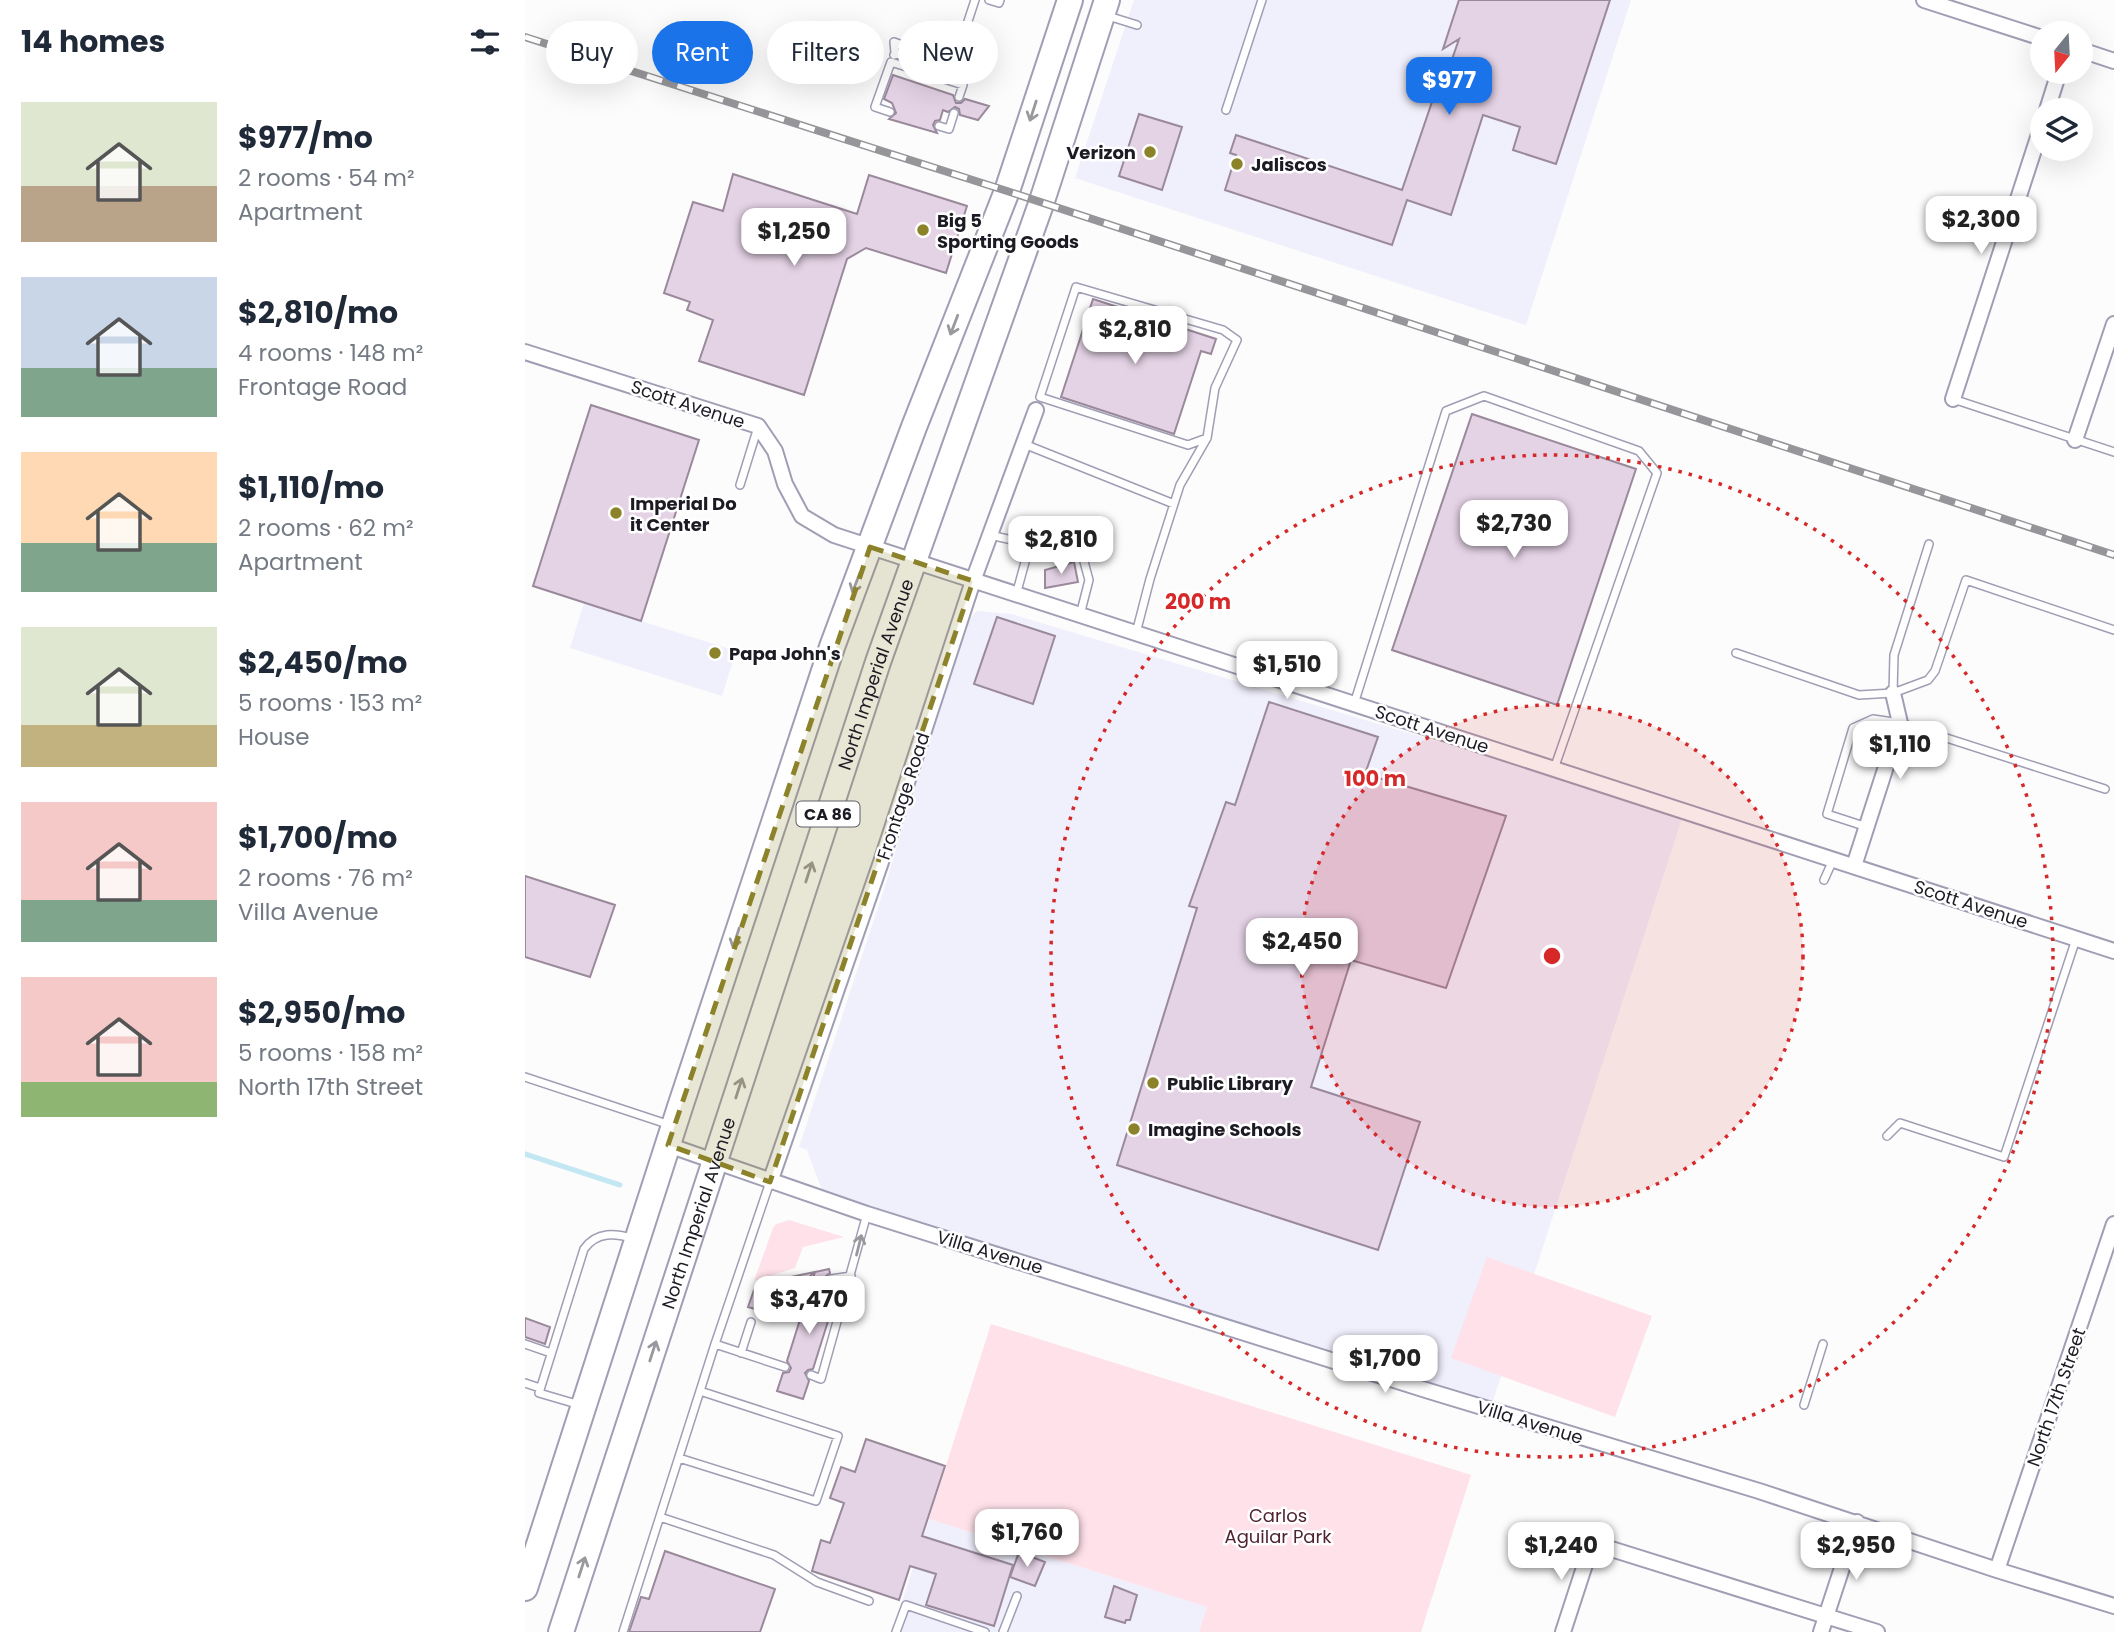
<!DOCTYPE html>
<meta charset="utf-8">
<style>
:root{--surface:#fff;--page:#f6f6f7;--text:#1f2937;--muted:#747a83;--accent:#1a73e8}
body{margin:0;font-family:Poppins,sans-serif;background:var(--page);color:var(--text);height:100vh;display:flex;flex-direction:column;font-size:26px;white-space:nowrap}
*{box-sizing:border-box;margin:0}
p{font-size:23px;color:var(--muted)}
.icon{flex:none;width:38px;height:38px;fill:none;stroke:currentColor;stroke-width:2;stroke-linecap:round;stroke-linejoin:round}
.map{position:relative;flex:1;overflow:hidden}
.side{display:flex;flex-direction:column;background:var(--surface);width:525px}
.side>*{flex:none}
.guide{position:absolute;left:21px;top:21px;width:665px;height:63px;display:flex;gap:14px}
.needle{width:46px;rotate:198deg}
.fabs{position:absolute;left:1505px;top:21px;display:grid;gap:14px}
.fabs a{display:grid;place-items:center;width:63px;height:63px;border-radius:50%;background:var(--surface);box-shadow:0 7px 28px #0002;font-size:35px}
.price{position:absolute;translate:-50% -60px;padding:0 16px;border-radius:14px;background:#fff;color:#222;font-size:23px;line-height:46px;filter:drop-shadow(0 2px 4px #0008)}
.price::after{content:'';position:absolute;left:50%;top:42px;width:21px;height:16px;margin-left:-10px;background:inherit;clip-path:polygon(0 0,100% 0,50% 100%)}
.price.on{background:var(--accent);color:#fff}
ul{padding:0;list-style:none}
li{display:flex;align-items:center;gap:21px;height:175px;padding:0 21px}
li span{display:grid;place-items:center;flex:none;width:196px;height:140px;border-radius:0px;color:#555}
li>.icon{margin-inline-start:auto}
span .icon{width:84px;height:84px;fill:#fffc;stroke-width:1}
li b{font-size:30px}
h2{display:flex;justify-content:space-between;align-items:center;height:84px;padding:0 21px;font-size:30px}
.pill{padding:0 24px;border-radius:32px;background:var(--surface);box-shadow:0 7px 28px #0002;font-size:24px;line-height:63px}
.pill.on{background:var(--accent);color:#fff}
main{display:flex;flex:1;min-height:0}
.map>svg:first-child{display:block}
.built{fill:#f0effc}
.green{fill:#ffe1ea}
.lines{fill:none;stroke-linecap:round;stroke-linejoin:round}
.stream{stroke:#c3e7f3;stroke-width:5}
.building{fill:#e4d2e5;stroke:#9a899b;stroke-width:2}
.service-casing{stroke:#a09eb4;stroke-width:10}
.minor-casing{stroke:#a09eb4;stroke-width:18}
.trunk-casing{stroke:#a09eb4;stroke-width:28}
.service{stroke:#fff;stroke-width:7}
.minor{stroke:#fff;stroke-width:14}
.trunk{stroke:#fff;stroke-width:24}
.rail-casing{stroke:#969599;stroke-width:8}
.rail{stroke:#fff;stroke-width:5;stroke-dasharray:16;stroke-linecap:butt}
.oneway{stroke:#99989c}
.marked{fill:#8c822a;fill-opacity:0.2;stroke:#8c822a;stroke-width:5;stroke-dasharray:14 9;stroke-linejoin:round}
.ring{fill:none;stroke:#d62828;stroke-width:3.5;stroke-dasharray:3.5 7}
.poi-dot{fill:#8c822a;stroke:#fff;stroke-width:2.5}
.labels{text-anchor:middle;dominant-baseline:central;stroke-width:5;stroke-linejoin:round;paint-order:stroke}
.shield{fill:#fff;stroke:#605f66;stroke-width:2}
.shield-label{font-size:16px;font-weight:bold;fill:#1c1b24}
.poi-label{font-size:18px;font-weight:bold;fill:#1c1b24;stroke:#fff;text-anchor:start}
.street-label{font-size:18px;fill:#1c1b24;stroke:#fff}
.park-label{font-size:18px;fill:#502333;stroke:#fff}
.centre{fill:#d62828;stroke:#fff;stroke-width:3.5}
.ring-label{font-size:21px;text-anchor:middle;font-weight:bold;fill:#d62828;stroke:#fff;stroke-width:5;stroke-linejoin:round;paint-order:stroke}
</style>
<main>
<section class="side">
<h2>14 homes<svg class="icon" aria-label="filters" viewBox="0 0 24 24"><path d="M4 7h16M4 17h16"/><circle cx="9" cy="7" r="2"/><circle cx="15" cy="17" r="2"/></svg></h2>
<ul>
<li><span style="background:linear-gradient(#dfe7d0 60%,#b9a48a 0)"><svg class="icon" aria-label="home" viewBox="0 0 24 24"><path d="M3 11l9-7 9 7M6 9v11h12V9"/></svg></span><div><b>$977/mo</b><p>2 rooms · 54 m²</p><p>Apartment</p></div></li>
<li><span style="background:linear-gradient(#c9d6e8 65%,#7fa58c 0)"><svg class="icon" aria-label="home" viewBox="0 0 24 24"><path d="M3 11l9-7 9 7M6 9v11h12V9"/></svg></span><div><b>$2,810/mo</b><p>4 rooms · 148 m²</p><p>Frontage Road</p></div></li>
<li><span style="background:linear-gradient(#ffd9b3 65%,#7fa58c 0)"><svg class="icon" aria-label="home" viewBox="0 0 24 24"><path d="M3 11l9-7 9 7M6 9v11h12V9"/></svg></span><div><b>$1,110/mo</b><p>2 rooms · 62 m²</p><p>Apartment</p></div></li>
<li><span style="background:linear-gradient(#dfe7d0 70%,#c2b280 0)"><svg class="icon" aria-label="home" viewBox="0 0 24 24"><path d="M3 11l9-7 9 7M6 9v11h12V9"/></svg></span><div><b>$2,450/mo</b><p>5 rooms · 153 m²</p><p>House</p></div></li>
<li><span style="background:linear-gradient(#f6c9c9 70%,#7fa58c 0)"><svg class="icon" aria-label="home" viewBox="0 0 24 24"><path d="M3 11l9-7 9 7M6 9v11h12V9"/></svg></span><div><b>$1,700/mo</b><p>2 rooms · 76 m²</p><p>Villa Avenue</p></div></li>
<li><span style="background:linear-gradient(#f6c9c9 75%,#8fb573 0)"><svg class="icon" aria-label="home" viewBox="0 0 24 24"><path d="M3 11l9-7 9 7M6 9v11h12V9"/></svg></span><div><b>$2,950/mo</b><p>5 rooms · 158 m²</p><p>North 17th Street</p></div></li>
</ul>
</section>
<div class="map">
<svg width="1589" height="1632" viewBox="0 0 1589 1632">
<rect width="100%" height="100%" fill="#fcfcfc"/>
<path class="built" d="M609 0H1106L1001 325 550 178Z
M59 603 211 651 197 696 45 648Z
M452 611 486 614 1014 772 1157 818 967 1404 301 1201 282 1150 274 1147 362 880 437 626Z
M404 1519 682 1607 674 1632H367Z"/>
<path class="green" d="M264 1220 319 1237 278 1247 270 1268 229 1281 248 1228 251 1224Z
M962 1257 1127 1316 1090 1417 926 1358Z
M466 1324 946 1475 896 1632H674L682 1607 404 1519Z"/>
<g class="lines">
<path class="stream" d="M0 1154 95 1185"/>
</g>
<path class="building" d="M934 0H1085L1031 164 988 150 995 127 958 115 926 215 882 200 867 245 700 190 711 155 705 153 711 135 877 190 908 99 913 100 934 39 918 49Z
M368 75 428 95 431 103H436L440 99 464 106 453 120 435 115 434 109 430 107 423 112 418 110 415 120 410 121 408 125 412 133 364 119 371 113 367 103 359 99Z
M614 114 657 127 637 190 594 176Z
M208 174 332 214 344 175 442 206 421 273 341 248 322 259 279 395 174 361 188 320 162 310 165 302 139 293 168 202 198 211Z
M568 299 691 339 686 354 676 351 649 434 536 397Z
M66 405 174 440 116 621 8 586Z
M947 414 1111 469 1032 705 867 650Z
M549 562 553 582 520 588V570Z
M472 617 530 636 508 704 449 684Z
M744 702 853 737 840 774 981 816 921 988 826 960 786 1087 895 1122 853 1250 592 1165 672 908 664 906 701 802 710 805Z
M0 876 90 905 65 977 0 957Z
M304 1269 305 1273 301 1276 300 1281 307 1285 310 1299 288 1369 283 1370 280 1373 284 1381 278 1399 252 1391 258 1373 264 1372 266 1368 262 1361 290 1272Z
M289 1272 251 1315 223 1307 229 1290 243 1287 242 1282Z
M0 1318 25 1327 20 1344 0 1337Z
M341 1439 420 1466 397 1536 488 1565 469 1626 401 1605 411 1574 385 1566 374 1600 287 1571 296 1540 305 1543 319 1503 305 1498 316 1467 330 1472Z
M140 1551 250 1589 235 1632H104L116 1597 124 1599Z
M494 1552 520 1562 510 1586 485 1577Z
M589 1586 612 1595 605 1620H601L600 1623 580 1617Z"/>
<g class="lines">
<defs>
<path id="service" d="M464 0 474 3 475 0
M583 16 612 25
M370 53 369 42 429 64
M369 55 370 53 427 70
M424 79 450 0
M701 110 737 0
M365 112 350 107 366 62 438 85 434 97
M414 126 424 129 429 113
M1428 399 1589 452
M499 444 649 504
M215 485 233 427
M465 535 505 544
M491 595 505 544 548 521 564 580 555 615
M611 633 625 579 655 485 682 438 690 388 712 340 698 330 551 287 515 397 663 445 682 438
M1211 653 1334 695 1368 693 1403 680 1410 671 1441 580 1589 630
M1368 693 1369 655 1404 544
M829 704 921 411 959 396 1114 451 1132 473 1029 769
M1342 827 1302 814 1328 728 1348 719 1375 723 1580 789
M1299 880 1308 860
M0 1077 145 1125
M1362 1136 1375 1123 1479 1157 1551 939
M306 1279 326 1276
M0 1344 26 1353
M190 1344 260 1367
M216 1353 226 1322
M286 1375 296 1379 342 1214
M0 1383 15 1388
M55 1405 14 1393 59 1249C72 1231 90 1233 110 1239
M1279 1405 1298 1344
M154 1458 291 1501 313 1436 175 1391
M135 1517 249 1555 292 1582 344 1601
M98 1632 190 1344 245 1182
M371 1632 381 1605 460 1632
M478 1632 492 1596"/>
<path id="minor" d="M1399 0 1517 38
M1556 50 1589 61
M1522 110 1534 72
M0 352 233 426 250 451 260 484 277 516 309 535 1589 951
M1428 399 1517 125
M1550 440 1589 324
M1329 866 1375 723 1368 693
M143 1145 342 1214 904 1391 1234 1491 1472 1570 1589 1606
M245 1182 356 862 448 581 511 410
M1472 1570 1589 1224
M1038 1632 1067 1543 1352 1632
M1296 1632 1332 1522"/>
<g id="trunk">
<path d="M0 1588 155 1107 307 647 389 427 482 191 545 0"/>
<path id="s1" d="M36 1632 353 662 516 204 582 0"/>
</g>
</defs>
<use href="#service" class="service-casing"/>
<use href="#minor" class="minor-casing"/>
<use href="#trunk" class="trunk-casing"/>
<use href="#service" class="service"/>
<use href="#minor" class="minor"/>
<use href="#trunk" class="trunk"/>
<defs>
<path id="rail" d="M0 37 482 191 1589 555"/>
</defs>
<use href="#rail" class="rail-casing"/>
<use href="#rail" class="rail"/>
</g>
<defs><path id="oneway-shaft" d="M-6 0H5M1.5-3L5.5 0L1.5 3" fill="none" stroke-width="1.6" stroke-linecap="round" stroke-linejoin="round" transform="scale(1.75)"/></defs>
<g class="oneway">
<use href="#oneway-shaft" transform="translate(508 111) rotate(108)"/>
<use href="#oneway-shaft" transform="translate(429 325) rotate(111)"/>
<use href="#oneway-shaft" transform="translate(331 583) rotate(111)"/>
<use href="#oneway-shaft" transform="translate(284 872) rotate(-72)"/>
<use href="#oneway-shaft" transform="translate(211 938) rotate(108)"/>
<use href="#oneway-shaft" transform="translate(214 1088) rotate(-72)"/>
<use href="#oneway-shaft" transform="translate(334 1245) rotate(-76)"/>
<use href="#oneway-shaft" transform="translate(128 1351) rotate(-72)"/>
<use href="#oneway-shaft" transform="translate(57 1567) rotate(-72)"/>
</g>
<path class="marked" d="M345 547 448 581 245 1182 143 1145Z"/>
<circle cx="1027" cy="956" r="251" fill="#d62828" fill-opacity=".12"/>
<g class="ring">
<circle cx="1027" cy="956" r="251"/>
<circle cx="1027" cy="956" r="501"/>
</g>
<g class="poi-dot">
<circle cx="625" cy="152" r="7"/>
<circle cx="712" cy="164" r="7"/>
<circle cx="398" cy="230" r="7"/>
<circle cx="91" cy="513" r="7"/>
<circle cx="190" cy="653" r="7"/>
<circle cx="628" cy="1083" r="7"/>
<circle cx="609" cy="1129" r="7"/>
</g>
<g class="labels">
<rect class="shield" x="271.5" y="801.5" width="63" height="25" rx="5"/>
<g class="shield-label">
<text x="303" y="814">CA 86</text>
</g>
<g class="poi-label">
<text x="611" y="152" text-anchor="end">Verizon</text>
<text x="726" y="164">Jaliscos</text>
<text x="412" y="220">Big 5<tspan x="412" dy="21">Sporting Goods</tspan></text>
<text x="105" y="503">Imperial Do<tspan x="105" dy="21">it Center</tspan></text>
<text x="204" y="653">Papa John's</text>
<text x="642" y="1083">Public Library</text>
<text x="623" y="1129">Imagine Schools</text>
</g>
<g class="street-label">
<text transform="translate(163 404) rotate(18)">Scott Avenue</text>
<text stroke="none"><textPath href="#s1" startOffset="1008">North Imperial Avenue</textPath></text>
<text transform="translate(907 729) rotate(18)">Scott Avenue</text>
<text transform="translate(378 796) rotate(-72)">Frontage Road</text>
<text transform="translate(1446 904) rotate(18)">Scott Avenue</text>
<text stroke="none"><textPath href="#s1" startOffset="441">North Imperial Avenue</textPath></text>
<text transform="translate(465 1252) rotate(17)">Villa Avenue</text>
<text transform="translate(1531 1397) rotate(-71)">North 17th Street</text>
<text transform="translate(1005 1422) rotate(17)">Villa Avenue</text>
</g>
<g class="park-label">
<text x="753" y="1515">Carlos<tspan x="753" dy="21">Aguilar Park</tspan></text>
</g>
</g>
<circle cx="1027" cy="956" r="10" class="centre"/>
<g class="ring-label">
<text x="673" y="609">200 m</text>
<text x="850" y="786">100 m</text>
</g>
</svg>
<div class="fabs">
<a><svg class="needle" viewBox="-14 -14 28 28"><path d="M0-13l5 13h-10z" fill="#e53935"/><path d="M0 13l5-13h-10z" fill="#747a83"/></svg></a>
<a><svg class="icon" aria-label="layers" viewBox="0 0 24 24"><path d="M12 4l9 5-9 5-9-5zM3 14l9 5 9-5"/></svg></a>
</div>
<b class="price on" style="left:924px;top:117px">$977</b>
<b class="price" style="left:1456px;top:256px">$2,300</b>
<b class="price" style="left:269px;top:268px">$1,250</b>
<b class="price" style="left:610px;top:366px">$2,810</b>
<b class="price" style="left:989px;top:560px">$2,730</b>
<b class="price" style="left:536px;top:576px">$2,810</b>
<b class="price" style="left:762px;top:701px">$1,510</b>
<b class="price" style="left:1375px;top:781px">$1,110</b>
<b class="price" style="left:777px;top:978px">$2,450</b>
<b class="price" style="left:284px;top:1336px">$3,470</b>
<b class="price" style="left:860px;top:1395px">$1,700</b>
<b class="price" style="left:502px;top:1569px">$1,760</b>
<b class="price" style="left:1036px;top:1582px">$1,240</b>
<b class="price" style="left:1331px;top:1582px">$2,950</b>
<div class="guide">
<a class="pill">Buy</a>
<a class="pill on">Rent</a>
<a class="pill">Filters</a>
<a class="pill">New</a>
</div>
</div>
</main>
